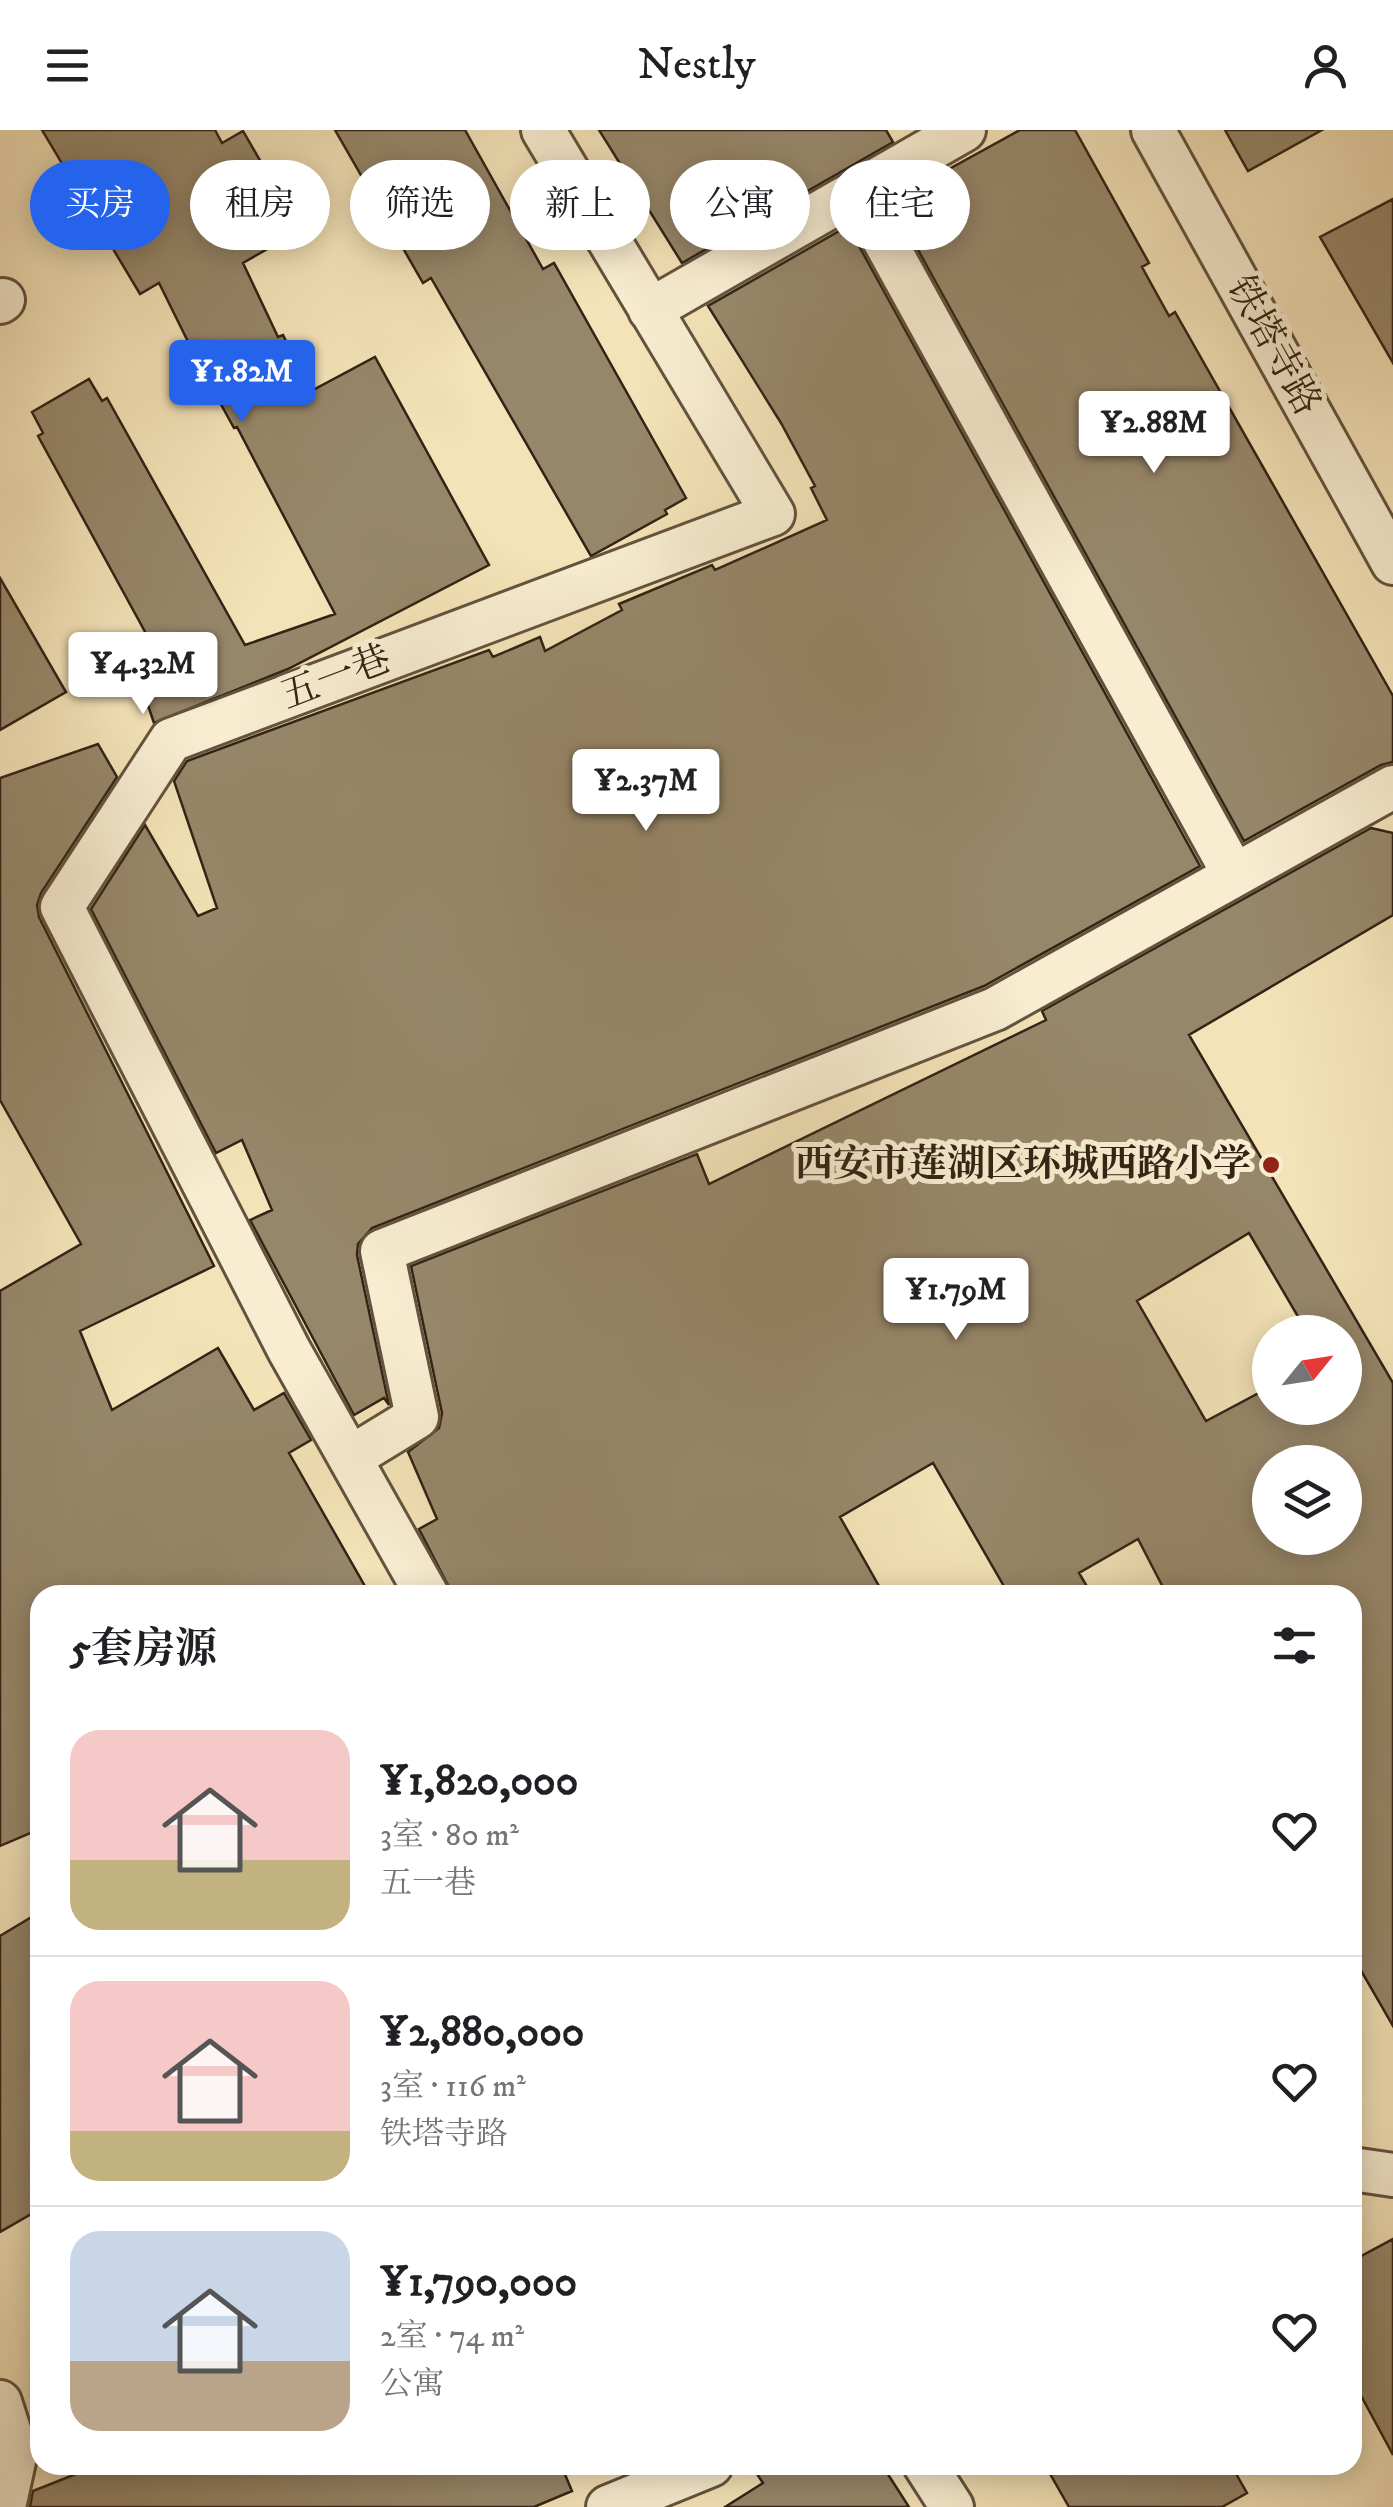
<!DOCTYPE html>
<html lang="zh">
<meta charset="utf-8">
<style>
:root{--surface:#fff;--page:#f2f2f2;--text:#202124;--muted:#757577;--line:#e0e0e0;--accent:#2563eb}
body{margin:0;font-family:"IM FELL DW Pica","Noto Serif SC",serif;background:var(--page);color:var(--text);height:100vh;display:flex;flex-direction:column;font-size:38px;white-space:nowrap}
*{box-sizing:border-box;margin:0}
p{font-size:32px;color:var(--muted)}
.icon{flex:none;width:55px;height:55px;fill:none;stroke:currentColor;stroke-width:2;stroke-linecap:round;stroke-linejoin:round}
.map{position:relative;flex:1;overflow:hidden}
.panel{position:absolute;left:30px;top:1455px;width:1332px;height:890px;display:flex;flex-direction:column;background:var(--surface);border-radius:30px;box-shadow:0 5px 25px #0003}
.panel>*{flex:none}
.top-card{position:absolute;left:30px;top:30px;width:1335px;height:90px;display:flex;gap:20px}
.needle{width:65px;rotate:60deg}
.tools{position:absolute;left:1252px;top:1185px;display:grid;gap:20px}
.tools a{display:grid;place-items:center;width:110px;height:110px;border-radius:50%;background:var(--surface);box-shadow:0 5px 25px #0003;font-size:50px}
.price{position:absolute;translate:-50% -85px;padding:0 22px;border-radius:10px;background:#fff;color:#222;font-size:32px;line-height:65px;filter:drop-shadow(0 2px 5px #0008)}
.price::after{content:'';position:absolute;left:50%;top:60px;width:30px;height:22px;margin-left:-15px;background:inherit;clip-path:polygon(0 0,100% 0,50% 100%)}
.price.current{background:var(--accent);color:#fff}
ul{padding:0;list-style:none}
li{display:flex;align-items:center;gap:30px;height:250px;padding:0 40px}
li+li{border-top:2px solid var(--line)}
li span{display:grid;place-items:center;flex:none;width:280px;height:200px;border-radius:30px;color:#555}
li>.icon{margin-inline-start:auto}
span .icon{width:120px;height:120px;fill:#fffc;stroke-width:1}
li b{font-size:42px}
h2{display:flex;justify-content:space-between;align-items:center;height:120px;padding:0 40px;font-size:42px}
.pill{padding:0 35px;border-radius:45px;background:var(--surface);box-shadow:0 5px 25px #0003;font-size:35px;line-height:90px}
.pill.current{background:var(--accent);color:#fff}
header{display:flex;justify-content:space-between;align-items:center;height:130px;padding:0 40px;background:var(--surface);font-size:45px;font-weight:600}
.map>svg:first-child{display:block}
.building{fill:#97876a;stroke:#332315;stroke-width:2.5;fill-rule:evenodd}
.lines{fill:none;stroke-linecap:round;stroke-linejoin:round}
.minor-casing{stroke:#63533e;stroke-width:48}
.minor{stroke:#f8edd1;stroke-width:42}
.poi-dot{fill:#8f2418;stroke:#f8edd1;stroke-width:4}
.labels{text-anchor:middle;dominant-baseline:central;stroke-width:10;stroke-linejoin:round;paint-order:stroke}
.street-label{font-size:38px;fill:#332315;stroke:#f8edd1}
.poi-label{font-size:38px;font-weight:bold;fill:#332315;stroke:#f8edd1;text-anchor:end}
</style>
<header><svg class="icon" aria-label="menu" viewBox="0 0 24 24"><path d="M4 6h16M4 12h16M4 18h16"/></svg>Nestly<svg class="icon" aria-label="person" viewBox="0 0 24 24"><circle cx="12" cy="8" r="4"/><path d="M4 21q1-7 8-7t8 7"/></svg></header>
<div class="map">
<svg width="1393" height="2377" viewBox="0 0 1393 2377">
<rect width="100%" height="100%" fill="#f4e3b8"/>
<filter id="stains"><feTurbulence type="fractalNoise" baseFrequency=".002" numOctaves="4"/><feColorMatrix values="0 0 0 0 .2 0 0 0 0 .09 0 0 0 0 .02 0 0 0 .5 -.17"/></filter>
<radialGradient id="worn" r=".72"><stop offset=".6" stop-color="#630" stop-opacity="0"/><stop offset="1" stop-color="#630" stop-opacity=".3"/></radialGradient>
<path class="building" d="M42 0H215L222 13 243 1 300 100 243 133 278 207 283 205 311 261 375 227 489 435 288 539 154 593 140 552 167 542 38 306 43 303 32 282 89 249 102 271 107 268 245 515 335 484 237 297 234 298 202 240 159 153 140 164Z
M335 0H465L543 139 554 133 686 368 665 380 667 384 591 426 431 148 423 153Z
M599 0H886L893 12 682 133Z
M1020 0H1075L1149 133 1142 137 1169 186 1175 182 1393 566V632L1381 635 1244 711 891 71Z
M1225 0H1322L1248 41Z
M1393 69V233L1320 107Z
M848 96 1200 736 984 856 372 1098 358 1114 357 1125 389 1275 384 1268 354 1285 250 1090 272 1080 242 1010 216 1023 91 779 145 695 198 786 217 778 174 651 187 631 489 520 493 527 540 507 545 521 622 480 619 474 712 435 715 440 827 390 811 358 815 356 781 293 708 176Z
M0 448 66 562 0 600Z
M98 614 117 647 41 763 37 775 39 787 214 1136 80 1201 112 1280 218 1218 254 1280 284 1263 311 1310 289 1323 370 1465H40V1699L0 1716V1161L81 1114 0 970V648Z
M1371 698 1393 703V785L1189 905 1393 1253V1896L1352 1825V1465H1167L1138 1409 1079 1443 1092 1465H1009L933 1333 840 1387 884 1465H453L419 1399 437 1389 408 1322 439 1298 442 1283 411 1136 697 1024 709 1054 1046 890 1042 881ZM1249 1103 1307 1202H1345V1278H1270V1257L1206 1291 1137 1171ZM1270 1332H1345V1408H1270Z
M40 1782V2079L0 2102V1806Z
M1393 2109V2325L1352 2249V2131Z
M72 2335H561L572 2361 534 2377H30L33 2361 76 2344Z
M751 2335H882L909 2377H725L763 2353Z
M1045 2335H1231L1247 2363 1222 2377H1069Z"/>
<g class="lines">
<defs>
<path id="minor" d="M1153 0 1393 433
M857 61 1233 743
M0 172 3 170
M650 180 964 0
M350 1328 417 1287 382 1121 995 879 1393 657
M427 1465 289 1220 62 777 171 610 773 384 543 0
M1352 2039 1393 2045
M0 2272 16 2322 4 2377
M925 2335 952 2377
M608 2377 711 2335"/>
</defs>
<use href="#minor" class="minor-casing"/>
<use href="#minor" class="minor"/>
</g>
<circle class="poi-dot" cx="1271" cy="1035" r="10"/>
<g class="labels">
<g class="street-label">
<text transform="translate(1273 216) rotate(61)">铁塔寺路</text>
<text transform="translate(336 548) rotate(-21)">五一巷</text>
</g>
<g class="poi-label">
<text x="1251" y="1035">西安市莲湖区环城西路小学</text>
</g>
</g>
<rect width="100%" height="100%" filter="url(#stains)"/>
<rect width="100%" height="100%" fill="url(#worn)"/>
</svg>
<div class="tools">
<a><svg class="needle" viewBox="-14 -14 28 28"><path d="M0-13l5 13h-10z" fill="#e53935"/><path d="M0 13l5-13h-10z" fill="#757577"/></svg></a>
<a><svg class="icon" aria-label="layers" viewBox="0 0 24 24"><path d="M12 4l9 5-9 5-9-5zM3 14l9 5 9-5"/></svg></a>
</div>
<b class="price current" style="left:242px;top:295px">¥1.82M</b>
<b class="price" style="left:1154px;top:346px">¥2.88M</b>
<b class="price" style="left:143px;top:587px">¥4.32M</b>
<b class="price" style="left:646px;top:704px">¥2.37M</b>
<b class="price" style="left:956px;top:1213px">¥1.79M</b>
<div class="top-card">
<a class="pill current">买房</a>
<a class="pill">租房</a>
<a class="pill">筛选</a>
<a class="pill">新上</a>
<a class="pill">公寓</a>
<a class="pill">住宅</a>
</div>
<section class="panel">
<h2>5套房源<svg class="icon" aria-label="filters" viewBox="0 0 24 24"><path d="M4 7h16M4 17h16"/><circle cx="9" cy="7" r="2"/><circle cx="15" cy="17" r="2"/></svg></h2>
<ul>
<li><span style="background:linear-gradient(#f6c9c9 65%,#c2b280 0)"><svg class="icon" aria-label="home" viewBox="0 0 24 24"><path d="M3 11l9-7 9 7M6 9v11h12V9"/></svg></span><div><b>¥1,820,000</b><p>3室 · 80 m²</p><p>五一巷</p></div><svg class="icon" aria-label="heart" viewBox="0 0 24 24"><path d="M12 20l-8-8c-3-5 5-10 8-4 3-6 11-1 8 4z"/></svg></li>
<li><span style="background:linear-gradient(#f6c9c9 75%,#c2b280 0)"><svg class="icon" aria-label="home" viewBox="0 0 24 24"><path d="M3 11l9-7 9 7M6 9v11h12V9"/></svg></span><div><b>¥2,880,000</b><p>3室 · 116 m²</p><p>铁塔寺路</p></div><svg class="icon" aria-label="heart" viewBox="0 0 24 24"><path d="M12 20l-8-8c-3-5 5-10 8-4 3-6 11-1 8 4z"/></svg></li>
<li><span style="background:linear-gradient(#c9d6e8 65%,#b9a48a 0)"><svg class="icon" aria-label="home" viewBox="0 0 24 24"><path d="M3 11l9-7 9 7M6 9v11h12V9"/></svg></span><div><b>¥1,790,000</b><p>2室 · 74 m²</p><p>公寓</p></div><svg class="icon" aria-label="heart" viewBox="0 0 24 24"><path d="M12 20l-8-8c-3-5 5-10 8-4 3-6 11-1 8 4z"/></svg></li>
</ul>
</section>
</div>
